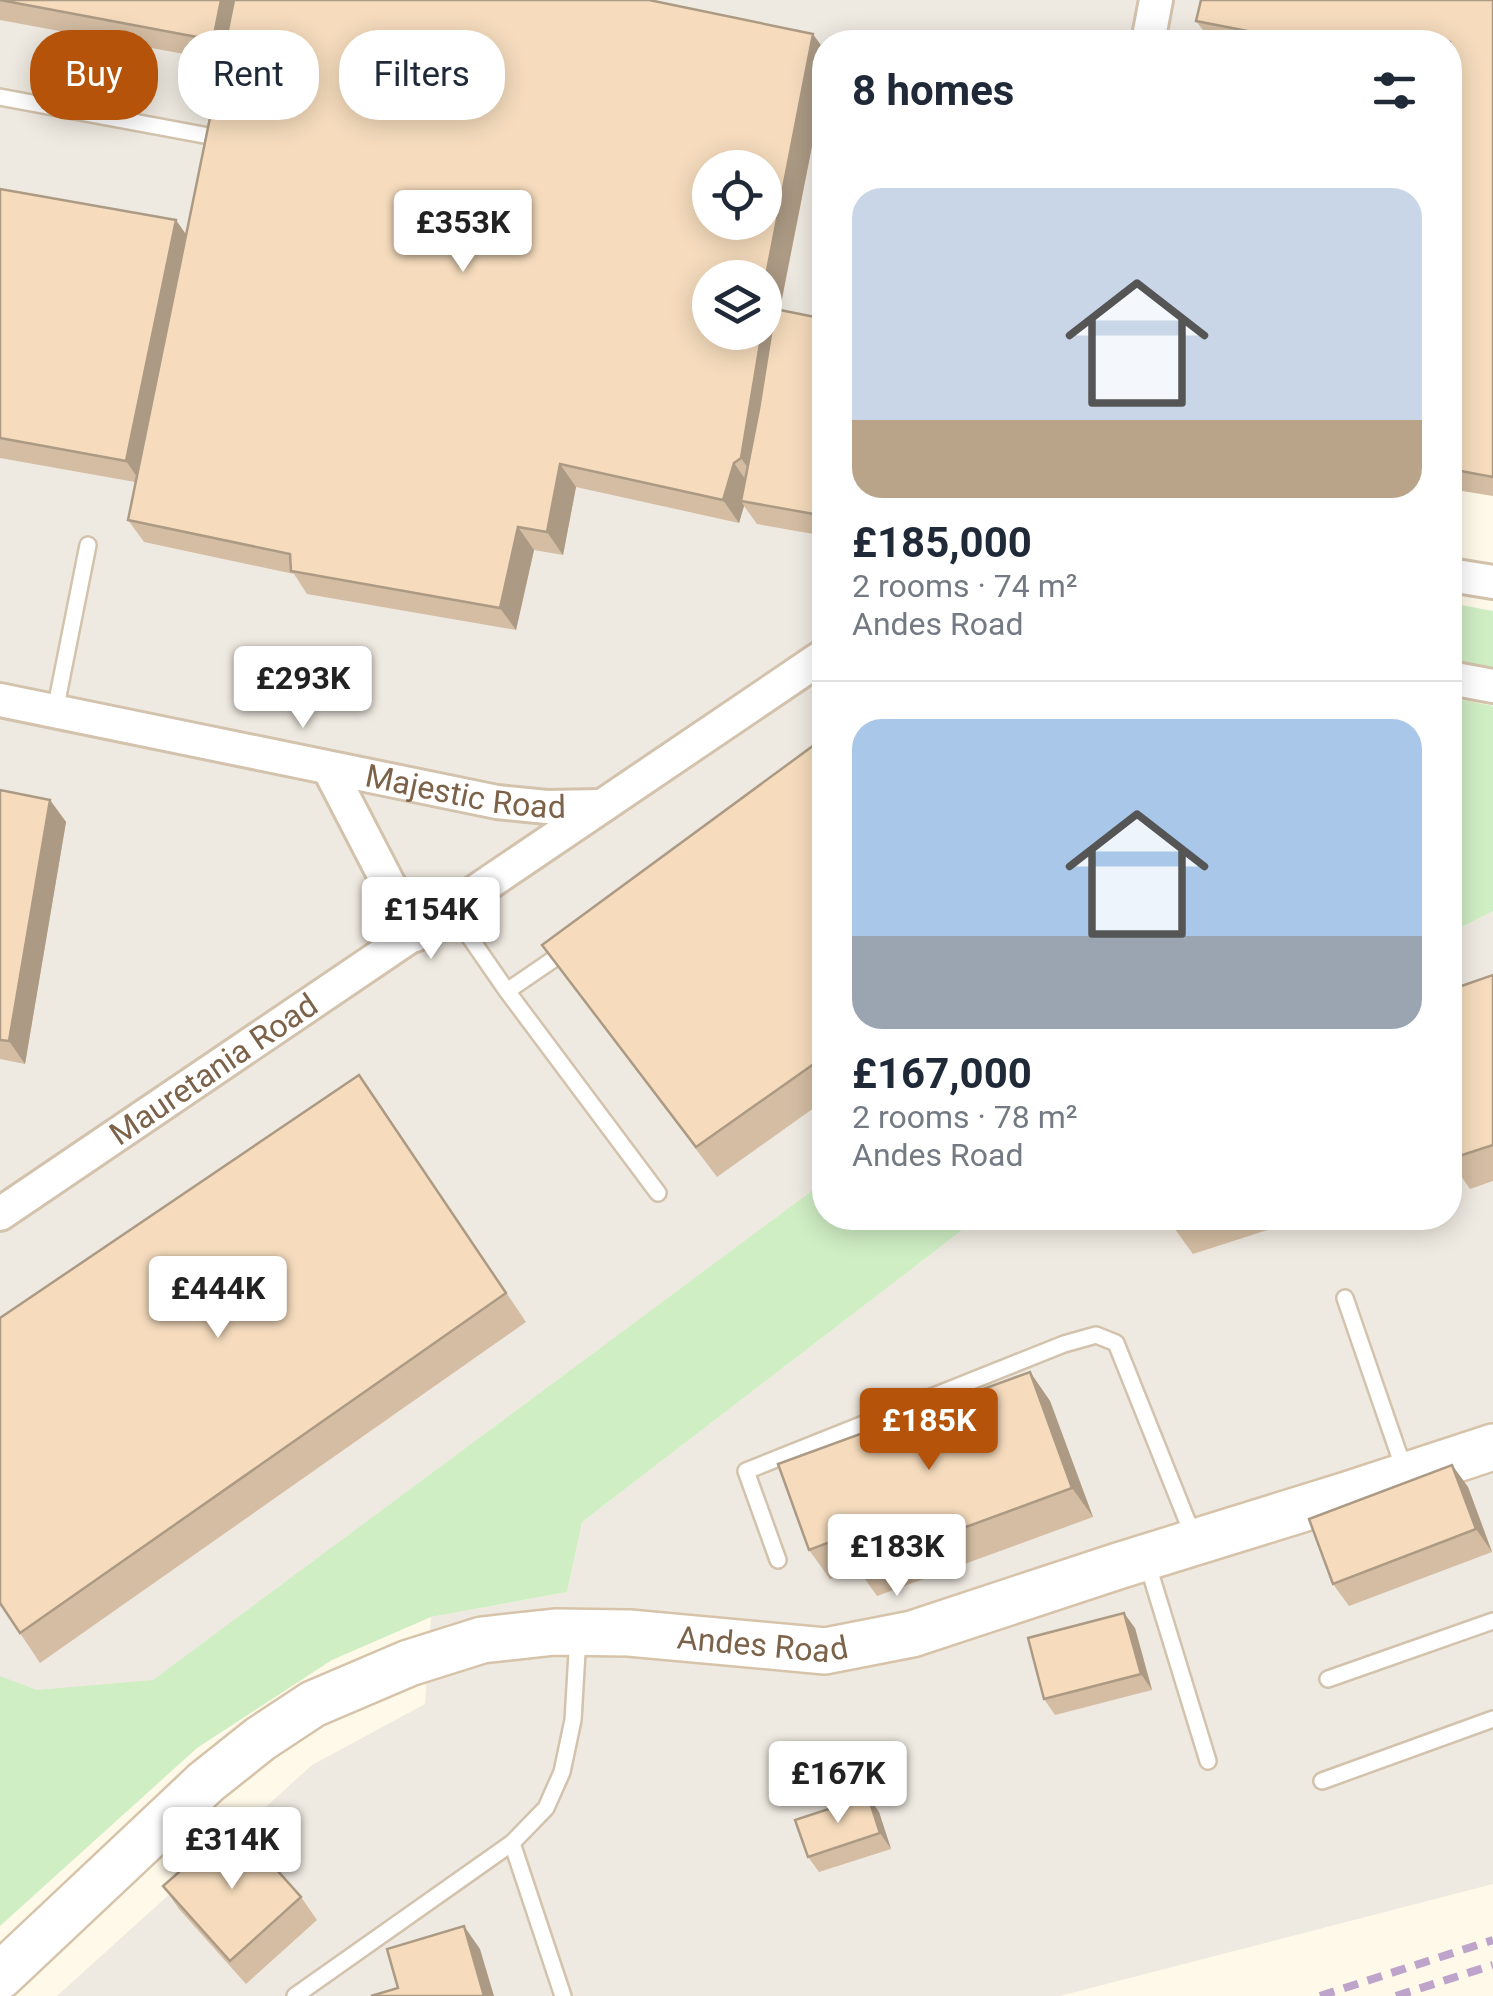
<!DOCTYPE html>
<meta charset="utf-8">
<style>
:root{--surface:#fff;--page:#f6f6f7;--text:#1f2937;--muted:#747a83;--line:#e0e1e3;--accent:#b45309}
body{margin:0;font-family:Roboto,sans-serif;background:var(--page);color:var(--text);height:100vh;display:flex;flex-direction:column;font-size:38px;white-space:nowrap}
*{box-sizing:border-box;margin:0}
p{font-size:32px;color:var(--muted)}
.icon{flex:none;width:55px;height:55px;fill:none;stroke:currentColor;stroke-width:2;stroke-linecap:round;stroke-linejoin:round}
.map{position:relative;flex:1;overflow:hidden}
.drawer{position:absolute;left:812px;top:30px;width:650px;height:1200px;display:flex;flex-direction:column;background:var(--surface);border-radius:40px;box-shadow:0 5px 25px #0003}
.drawer>*{flex:none}
.banner{position:absolute;left:30px;top:30px;width:632px;height:90px;display:flex;gap:20px}
.controls{position:absolute;left:692px;top:150px;display:grid;gap:20px}
.controls a{display:grid;place-items:center;width:90px;height:90px;border-radius:50%;background:var(--surface);box-shadow:0 5px 25px #0003;font-size:50px}
.price{position:absolute;translate:-50% -85px;padding:0 22px;border-radius:10px;background:#fff;color:#222;font-size:32px;line-height:65px;filter:drop-shadow(0 2px 5px #0008)}
.price::after{content:'';position:absolute;left:50%;top:60px;width:30px;height:22px;margin-left:-15px;background:inherit;clip-path:polygon(0 0,100% 0,50% 100%)}
.price.active{background:var(--accent);color:#fff}
ul{padding:0;list-style:none}
li{display:grid;align-content:center;gap:20px;height:530px;padding:0 40px}
li+li{border-top:2px solid var(--line)}
li span{display:grid;place-items:center;height:310px;border-radius:30px;color:#555}
li>.icon{margin-inline-start:auto}
span .icon{width:180px;height:180px;fill:#fffc;stroke-width:1}
li b{font-size:42px}
h2{display:flex;justify-content:space-between;align-items:center;height:120px;padding:0 40px;font-size:42px}
.chip{padding:0 35px;border-radius:40px;background:var(--surface);box-shadow:0 5px 25px #0003;font-size:35px;line-height:90px}
.chip.active{background:var(--accent);color:#fff}
.map>svg:first-child{display:block}
.industrial{fill:#efeae1;fill-rule:evenodd}
.green{fill:#cfeec4}
.lines{fill:none;stroke-linecap:round;stroke-linejoin:round}
.lane-casing{stroke:#d3c2ac;stroke-width:20}
.street-casing{stroke:#d3c2ac;stroke-width:38}
.secondary-casing{stroke:#d6c3a9;stroke-width:50}
.lane{stroke:#fff;stroke-width:15}
.street{stroke:#fff;stroke-width:32}
.secondary{stroke:#fff;stroke-width:45}
.rail{stroke:#bea4cb;stroke-width:8;stroke-dasharray:15 10;stroke-linecap:butt}
.wall{fill:#d4bda3}
.shaded-wall{fill:#ac9a84}
.building{fill:#f6dcbd;stroke:#ac9a84;stroke-width:2.5;fill-rule:evenodd}
.labels{text-anchor:middle;dominant-baseline:central;stroke-width:8;stroke-linejoin:round;paint-order:stroke}
.street-label{font-size:32px;fill:#7c6249;stroke:#fffbf0}
</style>
<div class="map">
<svg width="1493" height="1996" viewBox="0 0 1493 1996">
<rect width="100%" height="100%" fill="#fef9e8"/>
<path class="industrial" d="M0 0H1222L1213 42H825V1181L0 1794ZM710 168H765V222H710ZM710 278H765V332H710Z
M1493 911V1884L1060 1996H57L312 1765 425 1704 431 1617 567 1592 582 1522 978 1218H1450V933Z"/>
<path class="green" d="M1450 603 1493 611V674L1450 666Z
M1452 698 1493 706V911L1450 933Z
M825 1181V1218H978L582 1522 567 1592 431 1617 332 1660 197 1748 0 1926V1676L37 1690 153 1680Z"/>
<g class="lines">
<defs>
<path id="lane" d="M0 97 209 136
M55 711 88 545
M451 910 507 991 567 950
M507 991 658 1193
M1345 1298 1405 1472
M1146 1559 1208 1761
M778 1560 746 1471 1064 1344 1096 1335 1116 1343 1194 1538
M1328 1679 1493 1621
M1322 1781 1493 1719
M512 1843 563 1996
M295 1996 512 1843 546 1808 562 1772 573 1720 578 1636"/>
<g id="street">
<path d="M1148 42 1156 0"/>
<path d="M1450 575 1493 582"/>
<path d="M1450 678 1493 686"/>
<path id="s1" d="M0 700 497 802 547 807 602 806"/>
<path d="M329 769 415 935"/>
<path id="s2" d="M0 1214 825 655"/>
</g>
<g id="secondary">
<path id="s3" d="M0 1976 206 1782 260 1739 313 1704 409 1663 482 1640 555 1632 629 1633 825 1651 912 1634 1118 1566 1347 1495 1493 1447"/>
</g>
</defs>
<use href="#lane" class="lane-casing"/>
<use href="#street" class="street-casing"/>
<use href="#secondary" class="secondary-casing"/>
<use href="#lane" class="lane"/>
<use href="#street" class="street"/>
<use href="#secondary" class="secondary"/>
<path class="rail" d="M1320 1996 1493 1940
M1396 1996 1493 1965"/>
</g>
<path class="wall" d="M0 0 825 51V80L780 310 825 319V536L757 524 744 506 739 523 576 487 563 555 534 550 516 630 307 594 294 574 144 542 128 520 135 482 0 458V189L186 235 222 61 0 20Z
M1493 0V496L1450 489V42H1212L1196 21Z
M825 737V1100L717 1177 542 945Z
M0 790 50 800 66 822 25 1064 0 1059Z
M1493 975V1181L1470 1189 1450 1160Z
M380 1105 526 1322 40 1663 20 1633Z
M1170 1218H1305L1193 1254 1172 1225Z
M1030 1372 1050 1401 1093 1517 877 1596 858 1569 830 1579 809 1550Z
M1452 1465 1468 1487 1492 1552 1349 1606 1333 1584Z
M1135 1628 1152 1690 1055 1715 1044 1699Z
M879 1812 891 1849 819 1872 808 1857Z
M163 1886 301 1897 317 1920 246 1984 179 1909Z"/>
<path class="shaded-wall" d="M221 0H242L229 63 213 40Z
M813 34 825 51V80L776 328 757 481 741 458 762 332H765V281Z
M176 220 192 243 142 484 126 461Z
M734 463 750 486 741 501 744 506 739 523 723 500Z
M560 464 576 487 563 555 547 532Z
M518 527 534 550 516 630 500 608Z
M50 800 66 822 25 1064 9 1041Z
M1030 1372 1050 1401 1093 1517 1072 1488Z
M1452 1465 1468 1487 1492 1552 1476 1529Z
M1124 1613 1135 1628 1152 1690 1141 1674Z
M868 1796 879 1812 891 1849 880 1833Z
M464 1926 480 1949 494 1996H484Z"/>
<path class="building" d="M0 0H221L213 40Z
M234 0H649L813 34 765 281V278H710V332H762L741 458 734 463 723 500 560 464 547 532 518 527 500 608 291 571 290 554 128 520ZM710 168H765V222H710Z
M1201 0H1493V477L1450 469V42H1304L1196 21Z
M0 189 176 220 126 461 0 438Z
M775 309 825 319V516L741 501 759 409Z
M825 737V1056L696 1147 542 945Z
M0 790 50 800 9 1041 0 1040Z
M1493 975V1145L1450 1159V990Z
M359 1075 506 1293 20 1633 0 1603V1318Z
M1170 1218H1195L1172 1225Z
M1030 1372 1072 1488 857 1567 846 1536 809 1550 778 1464Z
M1452 1465 1476 1529 1333 1584 1309 1519Z
M1124 1613 1141 1674 1044 1699 1028 1638Z
M868 1796 880 1833 808 1857 795 1820Z
M235 1823 301 1897 230 1961 163 1886Z
M464 1926 484 1996H371L398 1988 387 1949Z"/>
<g class="labels">
<g class="street-label">
<text stroke="none"><textPath href="#s1" startOffset="475">Majestic Road</textPath></text>
<text stroke="none"><textPath href="#s2" startOffset="258">Mauretania Road</textPath></text>
<text stroke="none"><textPath href="#s3" startOffset="878">Andes Road</textPath></text>
</g>
</g>
</svg>
<div class="controls">
<a><svg class="icon" aria-label="locate" viewBox="0 0 24 24"><circle cx="12" cy="12" r="6"/><path d="M12 2v4M12 18v4M2 12h4M18 12h4"/></svg></a>
<a><svg class="icon" aria-label="layers" viewBox="0 0 24 24"><path d="M12 4l9 5-9 5-9-5zM3 14l9 5 9-5"/></svg></a>
</div>
<b class="price" style="left:463px;top:275px">£353K</b>
<b class="price" style="left:303px;top:731px">£293K</b>
<b class="price" style="left:431px;top:962px">£154K</b>
<b class="price" style="left:218px;top:1341px">£444K</b>
<b class="price active" style="left:929px;top:1473px">£185K</b>
<b class="price" style="left:897px;top:1599px">£183K</b>
<b class="price" style="left:838px;top:1826px">£167K</b>
<b class="price" style="left:232px;top:1892px">£314K</b>
<div class="banner">
<a class="chip active">Buy</a>
<a class="chip">Rent</a>
<a class="chip">Filters</a>
</div>
<section class="drawer">
<h2>8 homes<svg class="icon" aria-label="filters" viewBox="0 0 24 24"><path d="M4 7h16M4 17h16"/><circle cx="9" cy="7" r="2"/><circle cx="15" cy="17" r="2"/></svg></h2>
<ul>
<li><span style="background:linear-gradient(#c9d6e8 75%,#b9a48a 0)"><svg class="icon" aria-label="home" viewBox="0 0 24 24"><path d="M3 11l9-7 9 7M6 9v11h12V9"/></svg></span><div><b>£185,000</b><p>2 rooms · 74 m²</p><p>Andes Road</p></div></li>
<li><span style="background:linear-gradient(#a9c7e8 70%,#9aa5b1 0)"><svg class="icon" aria-label="home" viewBox="0 0 24 24"><path d="M3 11l9-7 9 7M6 9v11h12V9"/></svg></span><div><b>£167,000</b><p>2 rooms · 78 m²</p><p>Andes Road</p></div></li>
</ul>
</section>
</div>
